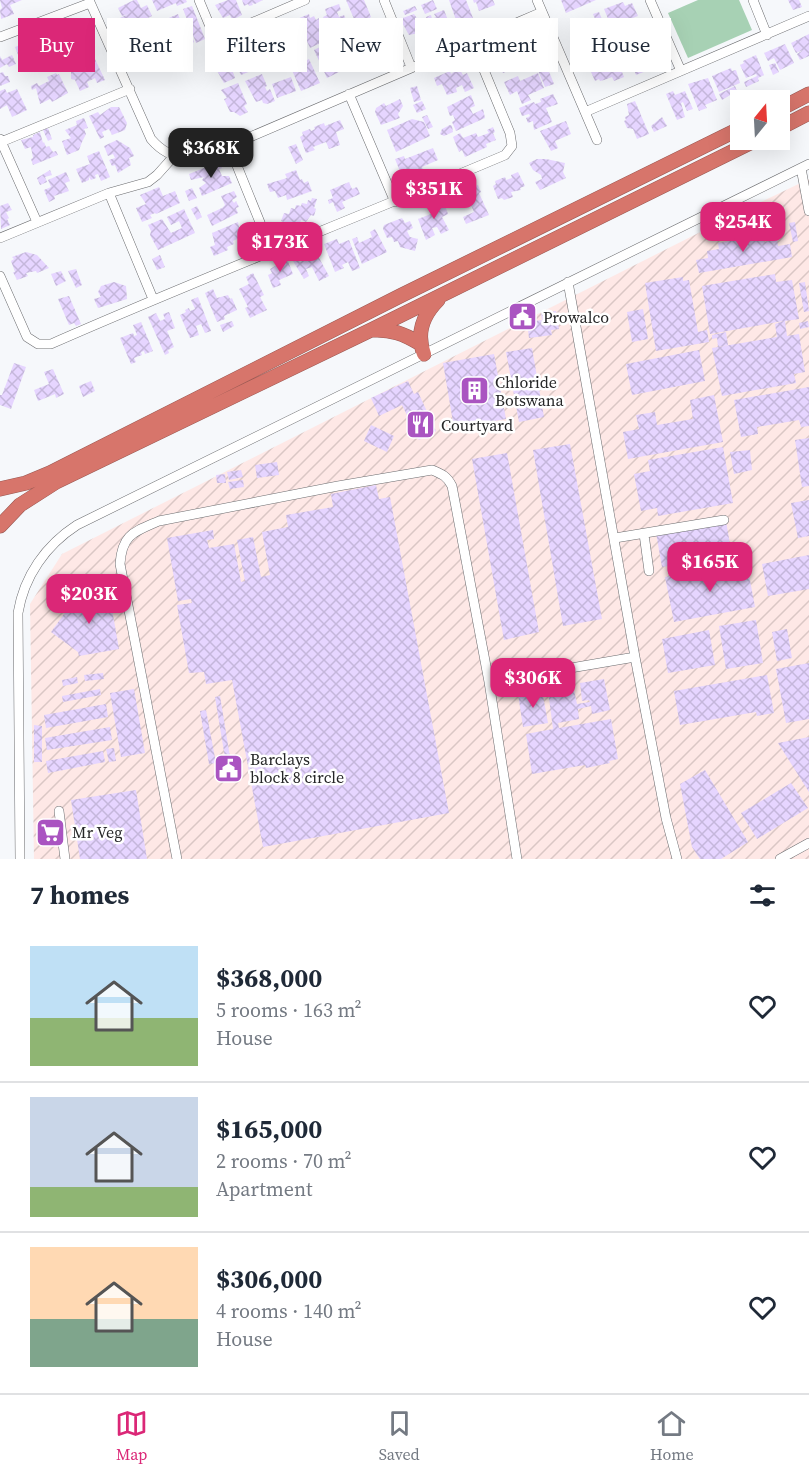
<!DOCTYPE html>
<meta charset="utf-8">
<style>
:root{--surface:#fff;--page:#f2f2f3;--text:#1f2937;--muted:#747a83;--line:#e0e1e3;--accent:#db2777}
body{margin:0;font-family:"Source Serif 4",serif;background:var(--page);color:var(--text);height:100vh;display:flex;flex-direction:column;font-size:22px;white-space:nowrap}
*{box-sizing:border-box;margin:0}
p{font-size:20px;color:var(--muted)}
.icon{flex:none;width:33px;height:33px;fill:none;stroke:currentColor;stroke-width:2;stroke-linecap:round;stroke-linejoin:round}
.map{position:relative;height:859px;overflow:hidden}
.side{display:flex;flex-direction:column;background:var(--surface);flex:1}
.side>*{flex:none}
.banner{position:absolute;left:18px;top:18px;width:774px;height:54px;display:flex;gap:12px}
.needle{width:39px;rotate:18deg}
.fabs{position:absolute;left:730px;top:90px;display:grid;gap:12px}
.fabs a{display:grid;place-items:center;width:60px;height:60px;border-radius:0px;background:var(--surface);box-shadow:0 6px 24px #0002;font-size:30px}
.price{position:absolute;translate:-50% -51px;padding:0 14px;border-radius:12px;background:var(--accent);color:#fff;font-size:20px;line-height:39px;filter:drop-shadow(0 2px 3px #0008)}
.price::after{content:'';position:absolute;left:50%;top:36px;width:18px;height:14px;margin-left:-9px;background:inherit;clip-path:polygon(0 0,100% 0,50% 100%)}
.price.on{background:#222;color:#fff}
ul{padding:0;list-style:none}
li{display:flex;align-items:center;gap:18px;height:150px;padding:0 30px}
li+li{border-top:2px solid var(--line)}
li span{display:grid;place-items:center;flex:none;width:168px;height:120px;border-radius:0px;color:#555}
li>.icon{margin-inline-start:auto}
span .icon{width:72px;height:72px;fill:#fffc;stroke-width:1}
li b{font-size:26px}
h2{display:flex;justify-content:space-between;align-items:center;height:72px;padding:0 30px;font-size:26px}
.pill{padding:0 21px;border-radius:0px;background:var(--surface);box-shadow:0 6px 24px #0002;font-size:21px;line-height:54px}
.pill.on{background:var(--accent);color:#fff}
.tab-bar{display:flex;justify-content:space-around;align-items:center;height:84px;border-top:2px solid var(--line);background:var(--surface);font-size:16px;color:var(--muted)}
.tab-bar a{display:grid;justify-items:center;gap:3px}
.tab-bar .on{color:var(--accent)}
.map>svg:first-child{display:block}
.industrial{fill:url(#industrial-furrows)}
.grass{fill:#a7d1b4}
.building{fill:url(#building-cross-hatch)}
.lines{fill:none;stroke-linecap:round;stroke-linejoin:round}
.minor-casing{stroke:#6b6c6f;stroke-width:10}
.highway-casing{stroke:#995953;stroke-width:15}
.minor{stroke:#fff;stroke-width:9}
.highway{stroke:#d7756b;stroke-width:14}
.labels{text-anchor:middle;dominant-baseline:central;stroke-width:5;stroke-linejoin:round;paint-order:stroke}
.poi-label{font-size:16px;fill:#252627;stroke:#fff;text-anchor:start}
</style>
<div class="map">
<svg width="809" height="859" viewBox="0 0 809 859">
<defs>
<pattern id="industrial-furrows" width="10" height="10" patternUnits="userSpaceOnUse" patternTransform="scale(1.5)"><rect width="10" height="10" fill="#fee8e6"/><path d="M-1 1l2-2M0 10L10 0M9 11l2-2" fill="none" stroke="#dac7c5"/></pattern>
<pattern id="building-cross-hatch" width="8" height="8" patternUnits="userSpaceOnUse" patternTransform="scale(1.5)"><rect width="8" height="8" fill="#e6d5ff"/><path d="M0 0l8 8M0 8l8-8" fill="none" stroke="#c5b7db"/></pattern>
</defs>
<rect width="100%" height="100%" fill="#f6f8fb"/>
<path class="industrial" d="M809 179V859H34L30 604 62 554 744 210Z"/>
<path class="grass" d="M698 0H739L752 30 688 58 668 13Z"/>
<path class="building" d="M0 0H22L10 5 14 14 1 19 0 10 2 8Z
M134 0H137L141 8 147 5 152 16 134 25 133 22 125 26 120 18 128 14 122 16 118 8Z
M152 0H186L187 2 177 6 176 3 157 11Z
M228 0H236L242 15 232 20 230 15 223 18 215 5Z
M242 0H263L255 4 252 3 253 5 249 6 248 4 244 6Z
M346 0H364L371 17 357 26Z
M433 0 437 9 425 14 421 5Z
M449 0H466L473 18 465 21 464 19 456 20Z
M473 0H493L495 5 479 11 476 2 474 3Z
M561 0H596L566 13Z
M788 0H799L802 7 793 10Z
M623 2 625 6 632 3 638 16 611 26 604 9Z
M339 4 341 10 337 12 339 17 344 15 350 29 344 31 343 28 335 32 332 27 334 26 333 23 327 26 323 17 327 15 325 9Z
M192 6 205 39 196 43 183 9Z
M415 6 417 10 405 15 403 11Z
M444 10 451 28 433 35 426 17 431 15 432 19 436 17 434 14Z
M599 12 604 24 598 26 593 14Z
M178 14 181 22 186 20 194 42 191 44 193 51 162 64 158 52 162 50 159 40 154 42 148 27Z
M309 14 310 18 314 16 316 20 319 18 329 39 310 48 297 19Z
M414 14 418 20H423L428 31 409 35 400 19Z
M292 20 296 28 293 30 296 35 299 34 303 42 284 51 281 43 283 42 275 28Z
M640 22 648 39 629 47 622 31Z
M78 24 87 32 86 34 89 41 85 43 84 40 75 44 76 47 74 48 73 45 69 47 70 49 59 54 51 35 57 32 55 29 62 25 67 31 72 29V26Z
M375 24 386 47 383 49 385 53 378 56 376 51 373 53 366 33 368 32 367 27Z
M144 26 146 33 128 41 125 33Z
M262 33 264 36 268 34 272 41 268 43 271 50 277 47 281 55 262 65 252 41 258 38 257 36Z
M352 34 354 39 343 44 341 39Z
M809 34V56L800 60 797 54 803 50 796 53 791 43Z
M47 35 59 63 45 69 41 60 32 63 29 57 20 60 15 47 23 44 24 47 31 45 29 41Z
M621 37 627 50 622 52 617 39Z
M609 38 617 54 609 58 602 40Z
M526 39 528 45 524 47 528 55 534 52 537 58 503 73 501 69 509 66 508 61 506 62 505 55 502 56 500 51Z
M600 39 605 52 588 59 583 46Z
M330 42 341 71 327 78 314 50Z
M785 44 794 63 780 70 774 58 768 61 764 53Z
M651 46 659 66 636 75 629 56Z
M225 48 235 78 224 83 208 55Z
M12 55 16 64 9 67 7 64 0 68V56L2 60Z
M756 55 764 75 758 78 759 81 746 87 744 82 757 76 756 74 746 78 740 65 744 63 743 61Z
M300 56 303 62 309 59 320 83 301 91 288 61Z
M94 57 105 80 97 83 95 78 87 82 89 87 80 91 75 80 71 79V72L67 65 82 58 83 62Z
M619 60 624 71 622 72 624 77 614 81 612 77 604 80 600 81 599 79 595 81 591 72Z
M247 63 251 71 241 75 237 67Z
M775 63 779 72 773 75 769 65Z
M546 64 554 84 545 87 537 68Z
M731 68 732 71 736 70 740 83 719 92 712 76Z
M457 70H460L463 75 467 73 474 88 465 92 462 85 456 88 457 92 447 95 442 84 437 86 434 78 450 71 451 74Z
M3 72 5 76H8L10 82 0 86V73Z
M56 73 57 75 59 74 68 93 52 102 50 99 40 104 36 88 32 90 31 86 37 83 39 86 49 81 47 77Z
M538 73 544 88 528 95 531 100 522 104 517 91 510 95 504 82 518 76 520 81Z
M262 74 267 86 265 87 267 91 270 89 275 101 267 104 263 103 262 100 256 102 245 81Z
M291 77 296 91 277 98 272 84Z
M708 78 717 100 705 105 707 108 699 111 688 84Z
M238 83 247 104 244 106 248 112 240 116 234 112H230L224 99 227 98 221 90Z
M417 86 421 100 414 102 410 88Z
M735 86 737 91 722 100 719 94Z
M5 89 7 93 17 89 27 110 12 117 7 105 0 109V91Z
M673 91 675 95 685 91 693 109 687 111 683 102 681 103 685 117 677 120 666 94Z
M553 94 558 104 546 108 552 122 534 130 533 121 528 123 526 118 530 116 529 114 522 116 519 108 534 102 535 104 541 102 540 99Z
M471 95 475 106 470 108 473 114 483 109 485 118 456 131 452 122 455 120 453 115 450 116 447 107Z
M400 99 403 106 398 114 400 118 381 125 375 112 376 108 384 103 386 106Z
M422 101 426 109 417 113 413 105Z
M635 101 649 134 637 139 633 129 627 128 624 121 626 120 625 117 629 115 627 104Z
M111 107H119L127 123 125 130 112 135 109 129 102 132 104 137 100 139 89 116 98 112 100 115Z
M427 115 433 127 428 129 422 117Z
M662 117 667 126 654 132 651 126Z
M84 118 88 128 84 129 86 134 82 142 79 150 67 155 62 141 71 138 65 130 77 125 76 121Z
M412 119 424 122 430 136 396 152 387 130Z
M340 120 344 129 336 132 340 145 329 149 326 142 313 147 315 150 306 153 300 137 303 135 302 132 310 129 311 131 315 129 314 127 324 123 325 126Z
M566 121 571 134 555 141 558 148 551 151 540 131Z
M450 125 452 126 453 132 444 136 440 134 442 129Z
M493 127 495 132 493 133 496 140 486 144 487 147 465 157 462 150 459 152 453 137 460 133 463 138 476 133 478 137 489 133 487 130Z
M48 128 52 139 48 141 43 130Z
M40 132 43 143 44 142 46 147 49 146 53 152 56 151 58 155 33 165 31 159 33 158 31 147 25 149 21 140 33 137V135Z
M117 140 130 148 134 156 129 158 131 165 118 173 115 165 112 166 109 160 115 158 113 154 108 156 104 146Z
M296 144 303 160 296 164 288 147Z
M433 148 438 160 422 167 425 174 415 178 412 172 409 173 408 171 401 174 395 159 404 156 405 159Z
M99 151 110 177 101 181 98 174 95 175 96 178 91 180 89 177V180L82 183 76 169 90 164 87 156Z
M537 159H546L565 163 563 172 566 178 540 190 535 182 542 179 541 175 533 170 529 163Z
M219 162 222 168 219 169 222 176H229L232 183 202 196 199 188 206 183 202 180 204 177 191 180 189 174Z
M50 170 52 175 45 177 47 182 40 185 37 178Z
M296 170 300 180 302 179 304 183 308 181 312 191 287 200 286 195 278 198 275 191 270 192 267 184 287 178 285 174Z
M66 172 70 181 65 183 69 191 54 196 55 199 49 202 44 190 51 187 48 180Z
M518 172 525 186 520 188 521 190 511 192 513 197 504 200 502 198 498 199 493 186 496 184 495 181 505 177 506 180 512 178 511 175Z
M349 182 352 189 357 187 360 194 342 202 345 208 337 212 333 202 329 204 328 200 333 198 330 190Z
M478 185 481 192 479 193 489 215 466 224 463 217 474 212 471 205 468 206 466 203 462 205 458 195 463 193 462 191Z
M159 187 163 196 175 191 180 203 156 214 155 213 150 215 152 218 142 222 136 208 146 204 140 195Z
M192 188 197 198 189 201 185 191Z
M234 191 237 197 232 200 234 203 236 201 239 207 236 208 238 213 212 226 207 215 222 208 225 205 221 196Z
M312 198 317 199 314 208 316 209 314 216 311 215 306 222 301 220 299 226 295 225 293 231H288L284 228 286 223 281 221 284 213 289 214 291 208 295 209 296 205 301 206 302 203 307 204 308 200 311 201Z
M443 200 448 214 442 217 449 230 441 234 437 227 432 228 435 235 426 240 418 219 431 214 429 210 431 209 430 204Z
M8 203 12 210 6 212 9 218 7 219 10 225 1 229 0 206Z
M197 206 202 217 197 220 191 209Z
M184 209 195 233 158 250 150 235 151 231 148 225 162 219 171 233 182 228 179 221 171 225 167 217Z
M402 218 405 223 410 221 413 228 407 231 410 237 418 239 415 251 400 247 398 241 394 242 392 237 387 238 383 229 384 225Z
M238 222 241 237 233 241 234 244 227 247 228 250 214 256 210 247 215 245 212 233Z
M795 222 798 241 793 242 789 223Z
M375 229 387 252 362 264 352 239 357 237 359 243 372 237 370 232Z
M750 232 751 238 763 236 764 242 777 239 778 246 790 244 792 257 699 273 696 260 708 258 707 251 719 249 718 243 730 241 729 235Z
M337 239 339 244 349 240 360 268 352 271 348 262 342 265 344 268 335 272 324 244Z
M316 247 319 255 318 256 329 276 319 281 312 267 306 269 309 276 304 279 293 261 298 259 300 262 311 257 308 251Z
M26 252 37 255 49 268 37 273 36 271 26 273 28 276 17 280 13 272H15L11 261 14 259 12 257Z
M160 255 165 267 157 270 152 259Z
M287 259 293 274 279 280 281 285 273 288 268 275 272 273 270 269Z
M76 269 82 285 76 288 68 271Z
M61 271 66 281 56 286 51 274Z
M253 273 264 295 260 297 267 310 250 318 245 308 248 307 239 289 249 284 246 277Z
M775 274 776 282 792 280 799 319 785 321 787 336 799 334 805 372 794 374 796 383 722 396 712 348 777 337 775 324 783 321 710 334 702 286Z
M683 277V281L689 280 698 332 707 330 709 342 656 351 645 283Z
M114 282 126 286 127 299 98 308 94 299 101 297 98 292 101 286Z
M805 282 809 311 804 312 799 283Z
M213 289 217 298 228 295 230 299 232 298 237 310 224 316 225 319 217 322 205 293Z
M69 296 81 324 76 326 74 323 69 325 58 299Z
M198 297 211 331 205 333 201 324 196 326 199 335 190 338 180 315 186 312 185 310 189 308 190 311 195 309 191 300Z
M643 309 648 339 632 342 627 312Z
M556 311 559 329 551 330 552 335 529 338 527 322 542 320 541 313Z
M169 312 175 328 167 331 174 347 168 350 169 353 165 355 148 317 156 313 160 321 165 319 163 314Z
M232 321 234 326 223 332 220 325Z
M808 321 809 327 800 329 799 323Z
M141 322 153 351 145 354 144 351 141 352 142 355 134 358 136 362 131 364 120 338 133 333 134 336 137 335 133 325Z
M726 332 728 345 718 347 717 338 712 339V335Z
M532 348 544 417 519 422 506 352Z
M699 350 705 381 632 395 626 364Z
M494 354 506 419 454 428 443 363Z
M14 363 26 367 11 409 0 405V395H2Z
M53 369 64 394 56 398 55 394 38 401 34 390 49 384 44 372Z
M91 381 95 391 83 397 79 386Z
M408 381 414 394 418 392 436 431 419 440 402 405 379 416 371 398Z
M809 387V426L801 427 799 420 757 427 758 434 741 437 734 400Z
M714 395 723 442 628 459 623 432 639 429 636 415 655 412 657 425 693 419 690 400Z
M371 425 394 436 387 452 364 441Z
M809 438V486L802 487 795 440Z
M570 444 602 619 563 626 533 450Z
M723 447 733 503 658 516 657 508 641 511 634 474 650 471 648 460Z
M750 450 752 470 734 474 730 452Z
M507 453 539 632 504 640 472 459Z
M277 462 279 475 257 478 255 465Z
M241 470 243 477 229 480 227 472Z
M225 474 226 483H217L216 475Z
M243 480 244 487 230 489 228 482Z
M376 485 379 499 390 497 449 813 263 847 232 680 206 684 204 672 189 673 177 605 192 603 191 599 178 601 167 538 213 530 214 539 207 540 209 548 234 544 241 582 245 581 237 540 253 537 261 577 270 575 262 532 288 527 286 515 333 507 331 494Z
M809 500V536L798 538 791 503Z
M726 521 732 556 662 567 656 533Z
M809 555V589L768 596 762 564Z
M747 564 755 607 674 622 665 577Z
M109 592 119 649 79 656 78 652 51 632 70 606 69 599Z
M756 620 763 663 726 669 719 626Z
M787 629 792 658 777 661 772 632Z
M709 630 715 665 668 673 662 639Z
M809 663V719L786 723 776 669Z
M103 673 104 679 85 681 84 675Z
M767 675 774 713 757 716 756 712 680 725 674 691Z
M77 677 78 683 63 686 62 680Z
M604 679 610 710 592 714 591 706 578 709 579 719 558 723 559 728 611 719 618 759 609 761 610 763 586 768 585 765 532 774 526 734 553 729 548 691 555 690V688L573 685 577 704 590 702 589 700 582 701 580 683Z
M100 689 101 695 63 702 62 696Z
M134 689 145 753 121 757 110 693Z
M542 690 548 723 523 727 518 694Z
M220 696 230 757 225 758 215 697Z
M106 704 108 717 46 728 44 715Z
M206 710 216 763 209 764 200 711Z
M34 725 42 726V762H34Z
M110 727 112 740 47 750 45 738Z
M809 737V792L778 743Z
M114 748 116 761 109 762 106 749Z
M103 751 105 762 48 773 46 761Z
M705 770 748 842 721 859H700L692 847 680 784Z
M791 783 808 808 757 839 741 813Z
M136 790 147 859H80L71 800Z"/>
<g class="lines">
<defs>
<path id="minor" d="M89 0 151 139C175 167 198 157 229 146L542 12
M199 0 209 24 221 30H235L305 0
M384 0 411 67
M537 0 597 140
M650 0 681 71
M753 0 767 35
M0 37 90 3
M349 94 395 202
M585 112 809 16
M0 139 37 222
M1 142 130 89
M229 146 272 252
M801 168 809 211
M109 193 153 299
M0 238 109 193 148 182 157 175 174 156
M0 276 27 337 38 344H51C201 278 354 219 505 155L512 146 510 133 472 41
M568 282 635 657 666 818 677 859
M644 534 649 571
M615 538 724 520
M59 811 65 859
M20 859 18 613C24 576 46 545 77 525L809 164
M177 859 120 564C122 534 134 532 159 521L338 486 432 470C442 474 447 476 452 486L489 682
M517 859 489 682 635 657
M780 859 809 843"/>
<path id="highway" d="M780 109 809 94
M780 128 809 113
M373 330C391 329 404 334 419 343
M424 354C416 334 423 315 438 300
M0 489 26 483 50 473 402 295 741 128
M0 526 20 505 56 482 371 330 756 140"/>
</defs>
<use href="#minor" class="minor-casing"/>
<use href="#highway" class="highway-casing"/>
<use href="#minor" class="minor"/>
<use href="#highway" class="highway"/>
</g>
<defs>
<symbol id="civic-square" viewBox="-11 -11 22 22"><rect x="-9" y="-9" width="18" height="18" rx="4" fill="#aa54c1" stroke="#fff"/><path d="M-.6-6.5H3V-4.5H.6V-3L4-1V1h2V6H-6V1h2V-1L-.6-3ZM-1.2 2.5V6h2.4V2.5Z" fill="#fff"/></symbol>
<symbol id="building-square" viewBox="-11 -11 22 22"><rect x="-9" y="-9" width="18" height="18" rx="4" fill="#aa54c1" stroke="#fff"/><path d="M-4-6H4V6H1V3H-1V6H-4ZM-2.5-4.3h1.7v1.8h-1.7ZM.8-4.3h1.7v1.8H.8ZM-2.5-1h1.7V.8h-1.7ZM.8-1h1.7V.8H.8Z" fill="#fff"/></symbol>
<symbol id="restaurant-square" viewBox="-11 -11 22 22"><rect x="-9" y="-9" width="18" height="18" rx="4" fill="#aa54c1" stroke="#fff"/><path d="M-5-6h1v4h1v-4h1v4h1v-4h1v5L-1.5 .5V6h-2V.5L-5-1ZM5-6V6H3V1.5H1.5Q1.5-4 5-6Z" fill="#fff"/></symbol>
<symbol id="supermarket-square" viewBox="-11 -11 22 22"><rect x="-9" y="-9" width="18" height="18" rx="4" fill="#aa54c1" stroke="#fff"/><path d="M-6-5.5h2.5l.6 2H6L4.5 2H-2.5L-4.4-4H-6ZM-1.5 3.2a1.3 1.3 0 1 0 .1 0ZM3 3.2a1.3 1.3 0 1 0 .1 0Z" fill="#fff"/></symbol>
</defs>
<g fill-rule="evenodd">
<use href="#civic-square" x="506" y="300" width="33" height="33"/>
<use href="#building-square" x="458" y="374" width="33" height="33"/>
<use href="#restaurant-square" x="404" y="408" width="33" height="33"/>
<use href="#civic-square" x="212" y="752" width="33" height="33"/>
<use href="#supermarket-square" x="34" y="816" width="33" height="33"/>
</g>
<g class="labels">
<g class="poi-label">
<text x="543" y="317">Prowalco</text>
<text x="495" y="382">Chloride<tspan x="495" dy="18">Botswana</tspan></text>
<text x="441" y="425">Courtyard</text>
<text x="250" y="759">Barclays<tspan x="250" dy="18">block 8 circle</tspan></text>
<text x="72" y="832">Mr Veg</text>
</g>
</g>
</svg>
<div class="fabs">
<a><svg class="needle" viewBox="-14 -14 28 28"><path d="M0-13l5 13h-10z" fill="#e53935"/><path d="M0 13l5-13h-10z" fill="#747a83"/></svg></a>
</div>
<b class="price on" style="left:211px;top:179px">$368K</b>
<b class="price" style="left:434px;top:220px">$351K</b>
<b class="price" style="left:743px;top:253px">$254K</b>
<b class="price" style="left:280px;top:273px">$173K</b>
<b class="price" style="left:710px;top:593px">$165K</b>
<b class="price" style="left:89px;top:625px">$203K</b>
<b class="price" style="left:533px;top:709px">$306K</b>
<div class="banner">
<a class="pill on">Buy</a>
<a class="pill">Rent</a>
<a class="pill">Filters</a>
<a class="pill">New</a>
<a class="pill">Apartment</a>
<a class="pill">House</a>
</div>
</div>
<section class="side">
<h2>7 homes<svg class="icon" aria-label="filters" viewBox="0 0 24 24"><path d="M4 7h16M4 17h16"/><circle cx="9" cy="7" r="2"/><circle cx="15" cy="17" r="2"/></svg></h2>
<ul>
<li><span style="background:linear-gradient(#bfe0f5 60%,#8fb573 0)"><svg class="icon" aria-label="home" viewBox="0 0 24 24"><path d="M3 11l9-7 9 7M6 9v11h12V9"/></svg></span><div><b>$368,000</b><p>5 rooms · 163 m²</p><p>House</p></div><svg class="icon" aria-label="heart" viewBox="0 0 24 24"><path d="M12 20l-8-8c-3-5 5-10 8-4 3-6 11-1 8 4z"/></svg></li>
<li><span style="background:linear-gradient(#c9d6e8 75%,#8fb573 0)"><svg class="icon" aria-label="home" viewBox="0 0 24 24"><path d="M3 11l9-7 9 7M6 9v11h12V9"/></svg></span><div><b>$165,000</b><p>2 rooms · 70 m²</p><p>Apartment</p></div><svg class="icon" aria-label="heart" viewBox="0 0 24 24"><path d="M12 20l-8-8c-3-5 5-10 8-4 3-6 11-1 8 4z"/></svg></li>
<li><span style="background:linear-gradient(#ffd9b3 60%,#7fa58c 0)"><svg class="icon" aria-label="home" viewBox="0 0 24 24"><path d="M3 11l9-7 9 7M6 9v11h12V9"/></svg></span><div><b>$306,000</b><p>4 rooms · 140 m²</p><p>House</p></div><svg class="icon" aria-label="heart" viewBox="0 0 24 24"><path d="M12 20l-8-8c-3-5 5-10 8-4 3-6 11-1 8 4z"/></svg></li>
</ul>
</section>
<nav class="tab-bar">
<a class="on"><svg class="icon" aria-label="map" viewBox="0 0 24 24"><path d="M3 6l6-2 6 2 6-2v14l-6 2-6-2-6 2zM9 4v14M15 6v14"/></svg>Map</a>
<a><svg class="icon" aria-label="saved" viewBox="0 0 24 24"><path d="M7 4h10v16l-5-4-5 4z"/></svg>Saved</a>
<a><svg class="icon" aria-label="home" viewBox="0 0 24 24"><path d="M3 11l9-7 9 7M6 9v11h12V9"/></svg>Home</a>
</nav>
